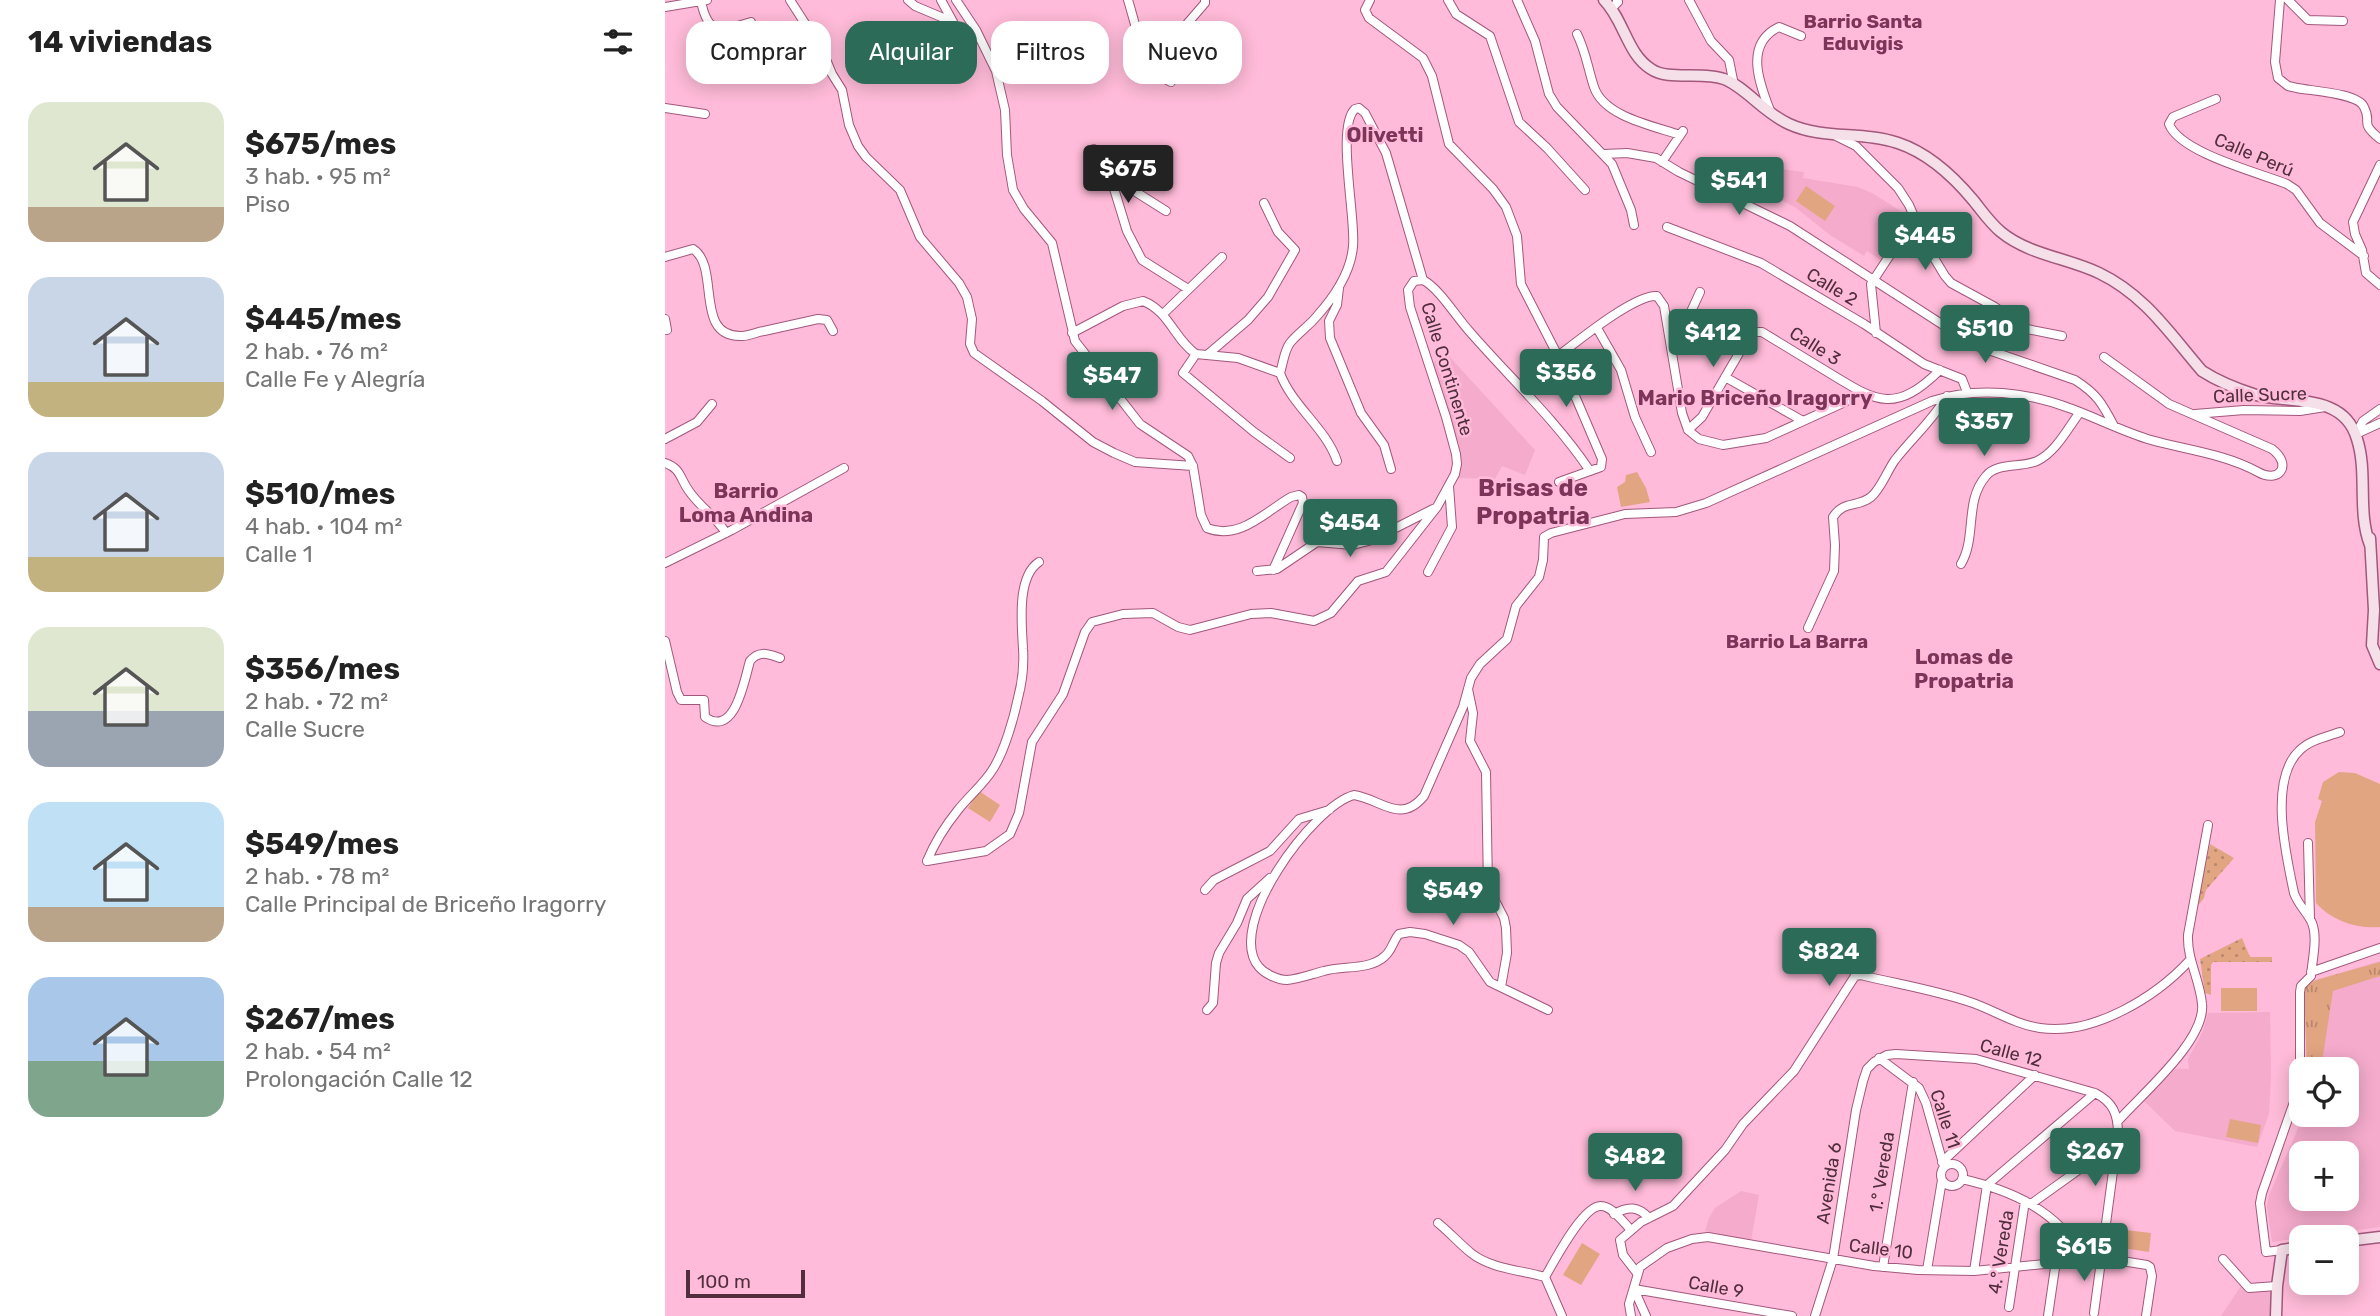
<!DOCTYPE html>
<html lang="es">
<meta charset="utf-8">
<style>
:root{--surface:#fff;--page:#f6f6f6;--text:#222;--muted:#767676;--accent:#2c6b58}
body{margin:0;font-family:Rubik,sans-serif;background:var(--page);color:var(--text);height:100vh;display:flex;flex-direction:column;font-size:26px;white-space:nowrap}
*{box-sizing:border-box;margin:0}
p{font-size:23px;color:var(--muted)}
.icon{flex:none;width:38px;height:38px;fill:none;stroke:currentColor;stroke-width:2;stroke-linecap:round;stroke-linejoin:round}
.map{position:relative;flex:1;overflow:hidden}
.drawer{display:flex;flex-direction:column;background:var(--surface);width:665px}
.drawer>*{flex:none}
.hud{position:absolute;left:21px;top:21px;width:665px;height:63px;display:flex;gap:14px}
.tools{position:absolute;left:1624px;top:1057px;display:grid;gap:14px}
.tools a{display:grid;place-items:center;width:70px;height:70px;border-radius:14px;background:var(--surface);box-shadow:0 4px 18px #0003;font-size:35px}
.scale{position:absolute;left:21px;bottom:18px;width:119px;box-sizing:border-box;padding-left:7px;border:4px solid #502e3e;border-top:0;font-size:19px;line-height:24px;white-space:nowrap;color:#502e3e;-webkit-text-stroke:5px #ffbbd9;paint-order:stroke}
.price{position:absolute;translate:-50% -60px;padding:0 16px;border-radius:7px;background:var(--accent);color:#fff;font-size:23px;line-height:46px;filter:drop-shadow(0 2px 4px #0008)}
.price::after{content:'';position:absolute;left:50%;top:42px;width:21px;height:16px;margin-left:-10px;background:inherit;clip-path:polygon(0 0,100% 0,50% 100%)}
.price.current{background:#222;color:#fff}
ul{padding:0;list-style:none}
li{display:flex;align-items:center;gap:21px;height:175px;padding:0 28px}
li span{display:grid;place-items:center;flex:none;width:196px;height:140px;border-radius:21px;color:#555}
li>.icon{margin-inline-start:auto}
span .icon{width:84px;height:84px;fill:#fffc;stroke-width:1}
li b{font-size:30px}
h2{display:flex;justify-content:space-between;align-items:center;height:84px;padding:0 28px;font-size:30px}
.chip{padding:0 24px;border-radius:21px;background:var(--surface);box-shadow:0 4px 18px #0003;font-size:24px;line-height:63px}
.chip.current{background:var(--accent);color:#fff}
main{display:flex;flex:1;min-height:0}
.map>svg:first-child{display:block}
.built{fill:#f5abcc;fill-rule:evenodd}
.grass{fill:url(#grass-tufts)}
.park{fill:url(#park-dots)}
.garden{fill:#e2a582}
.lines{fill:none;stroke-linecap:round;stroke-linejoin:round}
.street-casing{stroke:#a3577c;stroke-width:10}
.secondary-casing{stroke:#a3577c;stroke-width:13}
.street{stroke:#fff;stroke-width:8}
.secondary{stroke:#f5dfe9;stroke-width:10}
.labels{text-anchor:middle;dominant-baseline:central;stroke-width:5;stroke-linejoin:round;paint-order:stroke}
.street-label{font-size:18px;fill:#502e3e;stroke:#ffbbd9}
.neighbourhood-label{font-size:19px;font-weight:bold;fill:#7c3459;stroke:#ffbbd9}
.quarter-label{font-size:21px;font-weight:bold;fill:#7c3459;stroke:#ffbbd9}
.district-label{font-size:24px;font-weight:bold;fill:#7c3459;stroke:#ffbbd9}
</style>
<main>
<section class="drawer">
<h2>14 viviendas<svg class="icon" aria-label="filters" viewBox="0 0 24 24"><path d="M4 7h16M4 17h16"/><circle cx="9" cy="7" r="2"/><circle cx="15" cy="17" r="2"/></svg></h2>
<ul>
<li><span style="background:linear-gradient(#dfe7d0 75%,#b9a48a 0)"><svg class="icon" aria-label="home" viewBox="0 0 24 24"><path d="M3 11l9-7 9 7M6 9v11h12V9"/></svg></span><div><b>$675/mes</b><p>3 hab. · 95 m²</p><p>Piso</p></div></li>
<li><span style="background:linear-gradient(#c9d6e8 75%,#c2b280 0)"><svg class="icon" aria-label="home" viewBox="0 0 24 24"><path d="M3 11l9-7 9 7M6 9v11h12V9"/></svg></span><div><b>$445/mes</b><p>2 hab. · 76 m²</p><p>Calle Fe y Alegría</p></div></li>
<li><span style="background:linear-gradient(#c9d6e8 75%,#c2b280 0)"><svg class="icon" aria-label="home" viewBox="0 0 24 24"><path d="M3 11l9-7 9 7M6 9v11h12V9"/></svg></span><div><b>$510/mes</b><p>4 hab. · 104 m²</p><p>Calle 1</p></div></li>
<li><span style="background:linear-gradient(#dfe7d0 60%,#9aa5b1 0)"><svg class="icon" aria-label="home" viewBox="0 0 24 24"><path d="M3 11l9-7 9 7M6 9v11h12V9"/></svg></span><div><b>$356/mes</b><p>2 hab. · 72 m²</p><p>Calle Sucre</p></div></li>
<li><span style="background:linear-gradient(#bfe0f5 75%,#b9a48a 0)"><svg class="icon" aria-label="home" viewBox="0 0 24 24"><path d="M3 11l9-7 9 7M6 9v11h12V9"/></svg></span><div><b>$549/mes</b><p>2 hab. · 78 m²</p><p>Calle Principal de Briceño Iragorry</p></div></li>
<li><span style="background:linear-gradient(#a9c7e8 60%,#7fa58c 0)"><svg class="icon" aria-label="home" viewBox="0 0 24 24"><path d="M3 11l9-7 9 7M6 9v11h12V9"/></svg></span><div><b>$267/mes</b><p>2 hab. · 54 m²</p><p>Prolongación Calle 12</p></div></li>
</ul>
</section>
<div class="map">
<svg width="1715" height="1316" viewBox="0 0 1715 1316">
<defs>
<pattern id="grass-tufts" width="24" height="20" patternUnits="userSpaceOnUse" patternTransform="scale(1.75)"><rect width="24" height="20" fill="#e2a582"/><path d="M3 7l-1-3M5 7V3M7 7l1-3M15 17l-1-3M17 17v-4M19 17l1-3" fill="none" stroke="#ba876c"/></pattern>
<pattern id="park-dots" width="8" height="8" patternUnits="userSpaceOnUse" patternTransform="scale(1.75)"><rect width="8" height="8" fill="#e2a582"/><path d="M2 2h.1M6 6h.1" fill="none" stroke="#ba876c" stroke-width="1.8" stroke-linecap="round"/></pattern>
</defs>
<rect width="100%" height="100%" fill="#ffbbd9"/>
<path class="built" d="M1107 168 1139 172 1138 178 1193 187 1207 193 1245 217 1216 260 1202 251 1199 256 1165 235 1131 208 1096 189Z
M782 354 870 450 860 475 837 466 830 479 793 478 794 445 765 364Z
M1715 961V1227L1607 1242 1602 1206 1604 1195 1637 1119 1640 1115H1682V1069H1642L1639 986 1651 980ZM1636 1153H1682V1199H1636Z
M1605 1012 1606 1078 1604 1114 1592 1147 1510 1131 1479 1101 1510 1069H1524L1523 1059 1538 1031 1543 1013Z
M1076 1191 1094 1195 1086 1241 1040 1231 1044 1218 1050 1208Z
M1576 1286 1584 1291 1608 1290 1607 1316H1556Z"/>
<path class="grass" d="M1715 962V976L1668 991 1656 1069H1642L1639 987 1651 980Z"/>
<path class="park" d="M1545 844 1569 858 1541 890 1539 898 1531 908Z
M1577 938 1585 957H1607V962H1548L1546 965V995L1540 993 1535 959Z"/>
<path class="garden" d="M1141 186 1170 206 1160 221 1131 201Z
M972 472 981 488 985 502 956 507 952 487 960 482 961 475Z
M1674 772 1690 773 1715 784V927C1692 929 1667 921 1651 903L1650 822 1657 801 1653 799 1658 782Z
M314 791 335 805 325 822 303 808Z
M1556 988H1592V1011H1556Z
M1565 1119 1596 1125 1593 1143 1561 1137Z
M1452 1229 1486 1233 1484 1252 1450 1247Z
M917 1243 935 1254 916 1285 898 1275Z"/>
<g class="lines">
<defs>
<path id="street" d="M125 0 157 50 167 74 177 90 184 125 193 146 201 157 235 190 255 237 294 283 302 297 307 319 305 344 309 353 377 401 428 442 449 453 470 462 528 466
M243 0 250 6 288 22 276 0
M291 0 311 30 331 71 340 110 342 155 348 190 359 209 387 243 410 341 475 424 523 456 528 466 536 515 542 528C574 541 600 512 626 497L634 495 637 497 638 503 608 570
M463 0C472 28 477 69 506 82L505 55 511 41 521 25 540 3V0
M705 0 700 10 704 18 758 58 767 76 784 144 828 189 841 207 852 236 856 284 893 356 937 459 936 467 894 482
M783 0 791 14 825 36 854 122 882 148 920 190
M852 0 870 41 884 94 892 107 947 164 966 210 969 225
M1024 0 1046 41 1064 60 1069 85
M1615 0 1610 62 1613 78 1623 86 1632 88C1646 91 1693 93 1699 107 1708 124 1693 121 1715 139
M1623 0 1643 20 1678 21
M36 1C43 37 57 31 86 22
M0 7 42 0
M947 8 953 2 952 0
M912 34C921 52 923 69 929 87 939 117 989 126 1015 135
M1551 99 1508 117 1504 124C1515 153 1595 173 1622 184L1631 190 1655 223 1699 256
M0 108 40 114
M1106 113C1095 85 1078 44 1114 27L1136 36
M1171 136 1191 146 1233 188 1244 205 1263 248 1280 276 1286 283 1330 307 1362 329 1397 336
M429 149 447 182 462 231 477 260 523 289
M939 154 962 153 991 158 1014 172 1125 226 1309 345 1410 380C1432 394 1437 403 1449 426
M997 162 1018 131
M1715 165 1688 222 1690 234 1697 250 1701 273 1715 285
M444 175 501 211
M1002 227 1096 263 1199 324 1259 364 1297 379 1302 392
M0 257 28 249C56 267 28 338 77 336 84 336 92 332 99 331 117 327 135 323 153 319L162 320 168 331
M674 288 672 305 664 321 665 338 696 413 719 445 726 469
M498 314 557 257
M0 319 2 330
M932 328 956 370 970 417 986 452
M407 333 458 306 478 301C504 311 510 340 531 354L573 358 615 373
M1211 333 1206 284 1249 218
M1007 353 1035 292
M531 354 518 373 589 432 625 458
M542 355 583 320 603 297 630 250 613 232 599 203
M893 356C913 341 970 294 992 296L999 306 1017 413 1023 430 1034 439 1058 445 1101 438 1180 402 1194 392
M615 373C618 364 619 351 625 343 633 333 644 326 652 316 669 297 686 272 688 246 691 218 671 126 690 109L694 108 700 113 721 153 758 280
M615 373C627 406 661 428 672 461
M1060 377 1138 421
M1530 414 1579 410 1635 411 1660 407
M1023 430 1037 417 1084 336 1089 332H1097C1120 346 1143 360 1166 374 1213 403 1231 413 1275 370
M1691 434 1698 421 1715 409
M1691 434 1715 423
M0 439 32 422 47 404
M0 463C16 468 15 479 24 491 35 507 51 517 61 533
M0 563 67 530 179 468
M1296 564C1312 537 1299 501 1321 476 1332 462 1357 468 1372 461 1391 452 1403 428 1415 412
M592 571 612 569 652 542 688 545 707 540 768 509
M763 572 787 527 784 486
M1143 628 1169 571 1170 545 1168 517C1179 500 1192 508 1206 497 1216 489 1222 471 1230 460 1247 438 1268 420 1282 396
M0 641 12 692 16 700H39L40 717C70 738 79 681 85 661 94 650 103 654 115 658
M803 689 808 713 805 741 821 772 823 887 839 918 841 928 842 953 836 987
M1643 843 1645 919
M262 861 321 851 345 834 354 813 367 742 398 694 420 632 427 622 458 614 488 613 513 627 525 630 586 614 606 613 649 621 666 613 693 581 721 572 772 507 790 474 792 464 791 454 781 417 745 307 743 290 749 281 758 280C774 288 792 318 805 332 845 378 891 420 925 471
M262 861C270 842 280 826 293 810 304 796 319 784 328 769 339 752 349 718 353 698 357 683 359 664 358 649 357 626 351 577 374 562
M540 890 549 880 605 851 634 819 664 810
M1646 972 1715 948
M542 1010 548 1003 551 963 554 953 572 923 582 899 605 878
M883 1010 825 982 804 952 794 945 760 934 745 932 734 934C728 941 727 950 720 956 704 971 678 965 659 971 647 974 634 979 622 980 613 980 600 974 594 967 559 926 648 806 689 795 716 799 735 825 759 796L798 707 806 678 815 664 842 639 851 606 874 577 878 560 879 537 886 533 960 514 1011 512 1041 503 1267 401C1312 386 1363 392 1407 409 1434 419 1459 432 1486 440 1522 450 1560 454 1593 472 1614 484 1628 465 1607 449L1504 404 1439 357
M1214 1058 1254 1088 1261 1103 1279 1167
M1453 1121C1477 1094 1541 1040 1537 1004 1535 980 1522 960 1523 935L1543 825
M1277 1162 1370 1075
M1276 1175a11 11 0 1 1 22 0a11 11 0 1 1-22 0Z
M1297 1179C1346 1190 1394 1211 1418 1258
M1366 1204 1451 1143
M949 1214C963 1206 973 1206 984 1218
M773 1223C784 1232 795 1244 806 1253 826 1269 856 1270 880 1277L897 1316
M1617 1250 1601 1252 1595 1203 1597 1193 1635 1085V992L1636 986 1646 976C1647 961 1653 938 1647 923 1643 913 1633 905 1629 893 1621 855 1603 779 1635 750 1645 740 1661 737 1675 732
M1558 1259 1584 1288 1612 1286
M1218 1267 1248 1082
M1262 1270 1277 1180
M1309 1271 1322 1185 1430 1093
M972 1273 958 1255 955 1240 976 1222 1008 1206 1060 1150 1078 1124 1129 1071 1190 976 1196 975C1232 984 1270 990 1305 1002 1329 1010 1349 1024 1375 1028 1428 1036 1491 997 1525 960
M880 1277C889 1262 918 1205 936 1206 947 1206 958 1222 966 1230
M969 1289 1127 1316
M969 1289 981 1316
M1344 1307 1360 1201
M966 1316 964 1304 975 1267 1002 1248 1027 1239 1043 1237 1209 1266 1253 1270 1309 1271 1438 1258 1482 1265 1485 1267 1487 1276 1481 1316
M1150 1316 1168 1259 1191 1110 1198 1081 1202 1069 1209 1062 1222 1055 1231 1054 1311 1059 1430 1093C1448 1102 1453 1114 1453 1134L1429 1313
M1383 1316 1391 1261"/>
<path id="secondary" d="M939 0C959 20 962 54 986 69 1003 81 1037 71 1059 79 1079 86 1099 113 1124 124 1159 140 1197 131 1233 143 1263 153 1288 176 1308 200 1317 211 1325 223 1336 232 1364 255 1403 258 1434 273 1480 295 1505 334 1537 371 1554 382 1572 389 1591 395 1626 404 1679 393 1692 439 1703 473 1692 511 1705 545
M1705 538 1709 610 1707 645 1715 664
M1682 1241 1715 1237
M1611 1316 1612 1286 1617 1250 1636 1247"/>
</defs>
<use href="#street" class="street-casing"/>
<use href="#secondary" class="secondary-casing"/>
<use href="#street" class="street"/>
<use href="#secondary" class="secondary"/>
</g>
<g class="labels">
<g class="street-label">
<text transform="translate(1589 155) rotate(23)">Calle Perú</text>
<text transform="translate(1167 287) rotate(31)">Calle 2</text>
<text transform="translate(1150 346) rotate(32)">Calle 3</text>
<text transform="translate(782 369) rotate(73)">Calle Continente</text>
<text transform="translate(1595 395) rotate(-2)">Calle Sucre</text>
<text transform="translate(1346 1053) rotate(15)">Calle 12</text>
<text transform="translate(1280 1119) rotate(72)">Calle 11</text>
<text transform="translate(1217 1172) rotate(-81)">1.° Vereda</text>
<text transform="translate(1164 1183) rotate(-81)">Avenida 6</text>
<text transform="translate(1216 1249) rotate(7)">Calle 10</text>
<text transform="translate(1336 1252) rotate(-81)">4.° Vereda</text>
<text transform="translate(1051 1287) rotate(10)">Calle 9</text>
</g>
<g class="neighbourhood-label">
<text x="1198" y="21">Barrio Santa<tspan x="1198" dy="22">Eduvigis</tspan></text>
<text x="1132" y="641">Barrio La Barra</text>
</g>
<g class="quarter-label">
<text x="720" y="134">Olivetti</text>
<text x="1090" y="397">Mario Briceño Iragorry</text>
<text x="81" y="490">Barrio<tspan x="81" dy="24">Loma Andina</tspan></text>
<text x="1299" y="656">Lomas de<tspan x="1299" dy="24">Propatria</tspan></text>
</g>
<g class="district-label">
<text x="868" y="488">Brisas de<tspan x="868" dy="28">Propatria</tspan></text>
</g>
</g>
</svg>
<div class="tools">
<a><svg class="icon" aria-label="locate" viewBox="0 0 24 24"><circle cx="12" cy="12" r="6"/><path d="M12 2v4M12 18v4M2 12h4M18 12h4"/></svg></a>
<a>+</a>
<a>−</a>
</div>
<div class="scale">100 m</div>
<b class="price current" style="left:463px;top:205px">$675</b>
<b class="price" style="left:1074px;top:217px">$541</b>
<b class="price" style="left:1260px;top:272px">$445</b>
<b class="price" style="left:1320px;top:365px">$510</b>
<b class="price" style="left:1048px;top:369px">$412</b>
<b class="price" style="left:901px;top:409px">$356</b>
<b class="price" style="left:447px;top:412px">$547</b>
<b class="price" style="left:1319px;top:458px">$357</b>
<b class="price" style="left:685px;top:559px">$454</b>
<b class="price" style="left:788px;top:927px">$549</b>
<b class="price" style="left:1164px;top:988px">$824</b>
<b class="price" style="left:1430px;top:1188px">$267</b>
<b class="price" style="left:970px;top:1193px">$482</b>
<b class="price" style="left:1419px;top:1283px">$615</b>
<div class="hud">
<a class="chip">Comprar</a>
<a class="chip current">Alquilar</a>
<a class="chip">Filtros</a>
<a class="chip">Nuevo</a>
</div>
</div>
</main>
